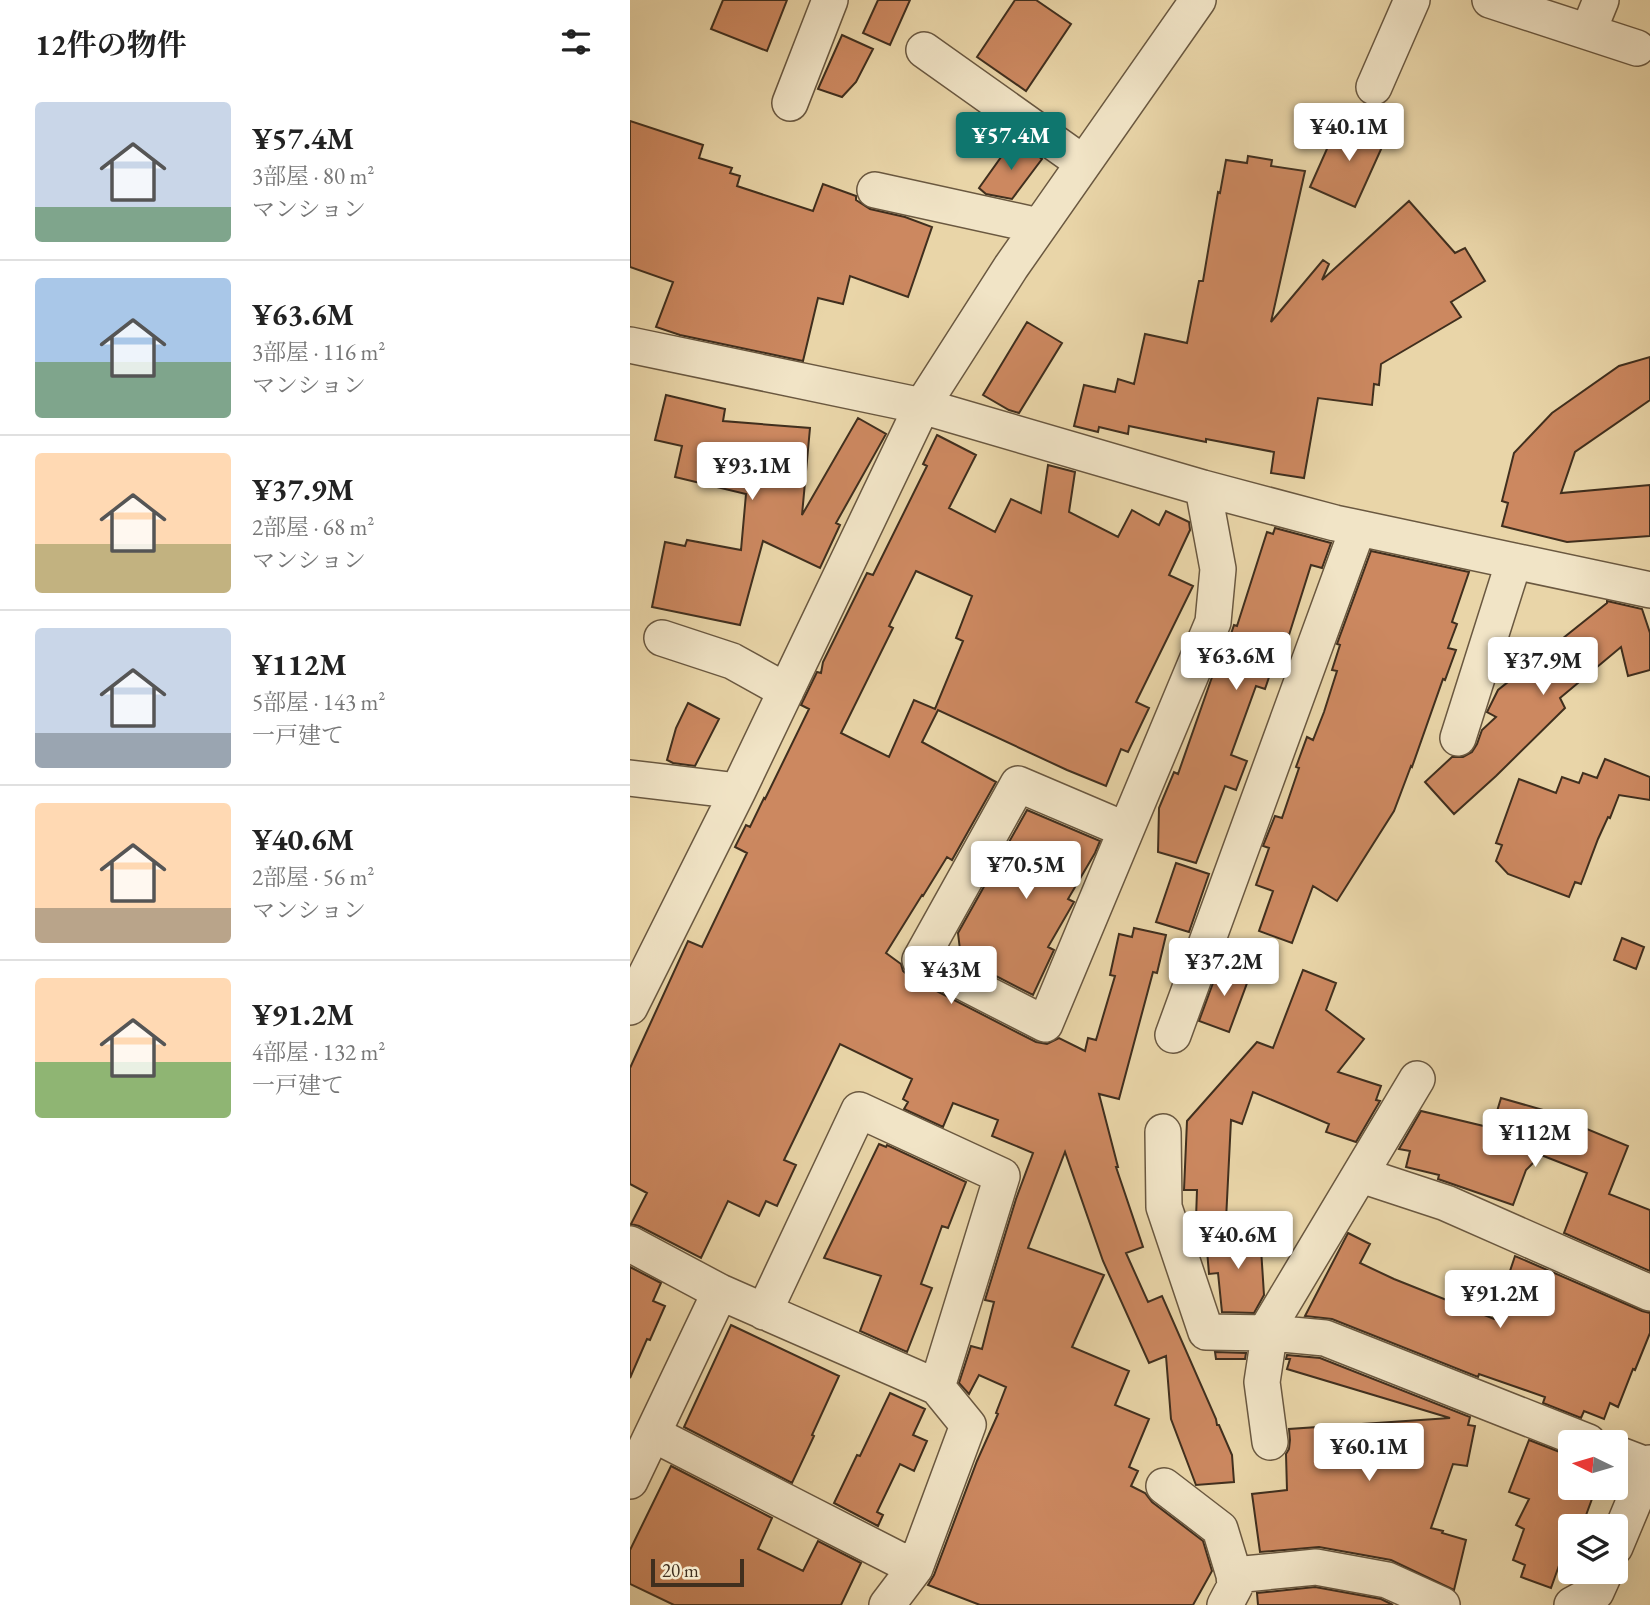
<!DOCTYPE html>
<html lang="ja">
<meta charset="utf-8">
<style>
:root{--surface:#fff;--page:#f2f2f2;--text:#222;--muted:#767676;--line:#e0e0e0;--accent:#0f766e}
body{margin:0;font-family:"EB Garamond","Noto Serif JP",serif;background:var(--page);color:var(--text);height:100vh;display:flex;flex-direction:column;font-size:26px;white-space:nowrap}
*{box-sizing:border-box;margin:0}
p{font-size:23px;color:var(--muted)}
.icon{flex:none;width:38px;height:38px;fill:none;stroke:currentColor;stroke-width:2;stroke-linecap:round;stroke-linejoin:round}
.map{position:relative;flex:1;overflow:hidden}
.panel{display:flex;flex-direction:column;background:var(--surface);width:630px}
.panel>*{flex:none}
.needle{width:46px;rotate:275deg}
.fabs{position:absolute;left:928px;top:1430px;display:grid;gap:14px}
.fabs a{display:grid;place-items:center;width:70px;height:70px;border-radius:7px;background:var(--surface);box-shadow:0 7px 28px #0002;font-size:35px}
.scale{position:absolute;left:21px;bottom:18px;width:93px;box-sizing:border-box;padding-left:7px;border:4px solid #402f1e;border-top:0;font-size:19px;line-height:24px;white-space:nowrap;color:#402f1e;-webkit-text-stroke:5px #f1e4c6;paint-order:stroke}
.price{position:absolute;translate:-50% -60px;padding:0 16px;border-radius:7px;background:#fff;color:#222;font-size:23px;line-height:46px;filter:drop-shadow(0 2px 4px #0008)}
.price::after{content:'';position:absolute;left:50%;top:42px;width:21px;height:16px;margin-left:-10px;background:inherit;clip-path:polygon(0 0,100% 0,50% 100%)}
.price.selected{background:var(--accent);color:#fff}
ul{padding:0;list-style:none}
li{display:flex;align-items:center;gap:21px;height:175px;padding:0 35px}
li+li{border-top:2px solid var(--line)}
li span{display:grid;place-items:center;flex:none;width:196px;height:140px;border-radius:7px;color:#555}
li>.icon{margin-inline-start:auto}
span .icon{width:84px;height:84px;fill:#fffc;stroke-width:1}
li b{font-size:30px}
h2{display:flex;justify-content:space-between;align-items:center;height:84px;padding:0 35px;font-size:30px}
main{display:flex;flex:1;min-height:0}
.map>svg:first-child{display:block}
.building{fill:#cc8860;stroke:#402f1e;stroke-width:2;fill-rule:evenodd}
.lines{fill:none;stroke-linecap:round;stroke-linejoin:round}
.minor-casing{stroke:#6a5840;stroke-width:38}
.minor{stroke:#f1e4c6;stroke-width:35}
</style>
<main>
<section class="panel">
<h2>12件の物件<svg class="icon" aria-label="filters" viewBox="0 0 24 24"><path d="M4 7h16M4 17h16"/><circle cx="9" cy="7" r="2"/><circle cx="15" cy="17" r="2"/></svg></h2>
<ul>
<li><span style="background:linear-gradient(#c9d6e8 75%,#7fa58c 0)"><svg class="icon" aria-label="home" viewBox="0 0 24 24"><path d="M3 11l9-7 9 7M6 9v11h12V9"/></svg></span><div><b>¥57.4M</b><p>3部屋 · 80 m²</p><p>マンション</p></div></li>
<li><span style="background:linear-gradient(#a9c7e8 60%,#7fa58c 0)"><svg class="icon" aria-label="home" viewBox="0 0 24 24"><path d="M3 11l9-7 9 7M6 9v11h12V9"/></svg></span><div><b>¥63.6M</b><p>3部屋 · 116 m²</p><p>マンション</p></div></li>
<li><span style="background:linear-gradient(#ffd9b3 65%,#c2b280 0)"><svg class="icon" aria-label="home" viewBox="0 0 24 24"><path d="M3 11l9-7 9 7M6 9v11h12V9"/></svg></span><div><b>¥37.9M</b><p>2部屋 · 68 m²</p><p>マンション</p></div></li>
<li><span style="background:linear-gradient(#c9d6e8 75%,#9aa5b1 0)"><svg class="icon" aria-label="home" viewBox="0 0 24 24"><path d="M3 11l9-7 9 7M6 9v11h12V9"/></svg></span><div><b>¥112M</b><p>5部屋 · 143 m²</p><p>一戸建て</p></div></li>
<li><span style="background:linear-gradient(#ffd9b3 75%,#b9a48a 0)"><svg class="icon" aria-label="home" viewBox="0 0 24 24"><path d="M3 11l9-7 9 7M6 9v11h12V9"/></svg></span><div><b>¥40.6M</b><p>2部屋 · 56 m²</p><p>マンション</p></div></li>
<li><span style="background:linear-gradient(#ffd9b3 60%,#8fb573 0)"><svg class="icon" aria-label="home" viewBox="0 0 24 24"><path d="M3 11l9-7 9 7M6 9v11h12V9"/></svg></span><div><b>¥91.2M</b><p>4部屋 · 132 m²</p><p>一戸建て</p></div></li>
</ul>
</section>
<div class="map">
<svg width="1020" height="1605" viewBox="0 0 1020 1605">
<rect width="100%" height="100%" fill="#e9d5a8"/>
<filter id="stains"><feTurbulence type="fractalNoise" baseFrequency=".00286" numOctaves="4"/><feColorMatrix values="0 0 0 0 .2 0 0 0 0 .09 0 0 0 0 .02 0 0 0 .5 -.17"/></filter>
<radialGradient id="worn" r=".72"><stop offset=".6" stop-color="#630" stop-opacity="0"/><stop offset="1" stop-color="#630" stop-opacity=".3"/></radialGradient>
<path class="building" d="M93 0H157L137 51 81 29Z
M248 0H280L260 45 233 33Z
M385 0H406L441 24 396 91 347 57Z
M212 35 243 49 226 82 212 97 188 89Z
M716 118 757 136 725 207 680 187 700 142 705 144Z
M0 121 73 145 69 158 102 168 100 173 110 176 107 186 183 211 193 184 226 196V200L240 209 275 217 302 227 278 297 220 276 213 304 188 298 173 361 50 335 26 327 43 282 0 267Z
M384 139 412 159 382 199 356 194 349 188Z
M618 156 642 160 641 166 675 171 641 322 693 260 699 264 692 280 779 201 825 253 835 248 855 281 821 302 831 317 751 364 749 385 744 384 742 405 688 398 674 478 641 473 644 452 576 439V442L499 426 498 434 469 427 468 432 444 426 454 385 485 392 488 379 504 384 515 334 557 343 569 281H573L588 192 590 193 596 160 617 163Z
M397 322 432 343 389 413 379 410 353 395Z
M1020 357V400L945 452 931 493 1020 485V536L937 542 872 526 878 503 872 501 884 453 922 413 989 366Z
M36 395 95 409 93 421 180 428 172 515 228 418 256 434 206 523 210 525 190 568 133 541 110 625 22 607 35 542 55 546 57 540 111 550 116 494 45 477 52 446 25 440Z
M307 435 346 455 319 508 365 532 381 499 411 513 418 465 445 472 439 512 488 537 502 510 529 525 536 511 559 522 560 530 539 575 563 586 506 702 519 708 498 752 491 749 476 786 437 770 308 710 292 742 366 782 322 860 317 857 293 896 292 895 256 953 271 964 273 971 281 978 406 1042 417 1044 429 1038 455 1051 458 1038 466 1040 485 976 480 975 489 934 502 937 504 928 536 935 527 973 523 972 489 1099 469 1094 488 1167H486L513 1247 496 1253 518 1302 532 1296 586 1419 587 1425H589L602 1455 604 1482 566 1485 541 1419 536 1356 519 1363 473 1261 435 1152 398 1248 474 1275 442 1347 499 1371 485 1405 519 1419 499 1467 508 1471 501 1486 515 1493 522 1502 573 1541 582 1571 563 1605H350L298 1585 304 1575 347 1461 368 1414 366 1413 376 1387 349 1375 339 1394 329 1383 341 1346 352 1349 364 1302 355 1300 386 1199 403 1153 362 1136 368 1120 323 1103 313 1127 274 1109 278 1102 273 1099 282 1079 210 1044 154 1160 166 1165 147 1206 136 1201 129 1216 98 1201 71 1258 9 1226 1 1224 17 1193 0 1184V1068L58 941 72 947 117 853 105 847 116 825 120 827 134 798 135 799 179 709 171 705 187 672 191 673 193 662 237 573 243 575 297 466 293 464ZM286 571 342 596 326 638 333 641 305 709 284 700 259 757 211 733 263 628 259 626Z
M645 528 701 543 692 568 681 565 659 635 654 633 635 689 626 686 601 755 617 761 606 790 595 786 566 863 528 852 529 808 544 772 548 774 581 680 583 675 587 676 604 625 607 626 637 532 643 534Z
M741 551 839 572 822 622 827 624 818 648 826 650 815 680 813 679 782 767 781 766 764 811 707 901 683 886 662 943 629 931 643 891 626 885 639 848 633 846 645 816 652 818 669 768 666 767 677 737 683 740 694 712 707 671 702 670 710 645 707 644Z
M977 601 1012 609 1020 633V670L998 676 991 647 930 698 935 708 866 776 824 814 795 782 822 757H833L842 752 847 744 852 730 866 717 857 712 868 690 977 603Z
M58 703 89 719 65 766 43 763 37 760 46 728Z
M975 759 1020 777V800L989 795 980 818 978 817 968 839 951 884 945 882 939 897 878 874 866 861 872 845 866 843 889 779 926 793 932 777 949 783 953 773 967 778Z
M397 810 470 841 465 853 438 899 444 902 418 947 424 950 403 995 331 958 328 933Z
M546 863 579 874 559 932 526 922Z
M992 938 1014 947 1006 969 984 960Z
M590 964 620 975 599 1032 569 1021Z
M673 970 706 983 696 1010 734 1039 708 1072 751 1086 746 1100 750 1101 726 1142 696 1132 699 1124 623 1092 612 1124 601 1120 596 1220 566 1219 567 1190H554L557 1121 627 1042 643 1048Z
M871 1098 920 1112 948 1124 947 1125 998 1146 979 1194 1020 1210V1271L934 1233 957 1173 911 1155 896 1170 883 1205 808 1179 809 1175 776 1167 780 1151 769 1149 791 1111 862 1128Z
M249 1144 256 1147 257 1145 336 1182 318 1228 312 1226 291 1284 302 1288 277 1352 230 1331 251 1276 194 1258Z
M630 1233 634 1295 624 1313 592 1312 588 1273 579 1274 576 1238Z
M718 1233 740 1244 730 1263 764 1279 864 1319 885 1256 1012 1311 1020 1313V1333L1005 1370 1003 1369 988 1407 980 1403 974 1419 954 1411 951 1418 913 1403 915 1397 849 1374 848 1377 702 1319 675 1316Z
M0 1267 31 1283 23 1301 35 1306 20 1340 17 1339 0 1378Z
M101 1325 209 1376 182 1435 184 1436 162 1483 54 1427Z
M585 1352 616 1353 615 1359H586Z
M657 1355 690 1358 840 1417 838 1425 845 1426 837 1466 823 1464 801 1528 813 1531 812 1533 836 1540 824 1590 761 1560 689 1547 630 1552 622 1494 657 1490 656 1454 659 1449 660 1440 659 1429 820 1418 657 1369 660 1359H656Z
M260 1393 295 1409 283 1435 297 1441 284 1471 270 1464 247 1512 253 1515 248 1526 204 1503 227 1455 230 1456Z
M899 1440 940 1456V1488H966L952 1526H940V1560L932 1557 921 1588 891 1577 895 1565 883 1560 894 1529 886 1525 899 1499 879 1492Z
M41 1466 142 1518 128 1549 173 1571 188 1541 231 1563 211 1605H44L0 1584V1550Z
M685 1587 751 1599 763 1605H628L627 1593Z"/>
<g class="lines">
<defs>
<path id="minor" d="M860 0 1007 48
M958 32 971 0
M294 50 453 163
M744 87 782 0
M160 103 200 0
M245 190 409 226
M0 345 292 406 573 488 705 523 1020 590
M32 638 102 661 156 691
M828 738 884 561
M0 778 108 791
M496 830 388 784 290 960 415 1024 583 622 588 569 573 488
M0 1007 108 791 292 406 381 267 568 0
M543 1035 728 528
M533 1132 534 1207 576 1332 640 1333 695 1338 958 1442
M731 1175 816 1203 1020 1293
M0 1244 90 1292 307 1387 338 1425 285 1568 257 1605
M134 1312 229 1110 372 1176 307 1387
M23 1434 285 1568
M640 1442 632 1382 641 1323 787 1079
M985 1453 1019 1466
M0 1481 90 1292
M534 1486 590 1529 604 1575 605 1586 595 1605
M985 1547 1020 1463
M604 1575 686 1567 757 1580 812 1605
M942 1605 966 1592 975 1572"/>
</defs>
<use href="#minor" class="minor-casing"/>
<use href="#minor" class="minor"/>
</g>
<rect width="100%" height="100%" filter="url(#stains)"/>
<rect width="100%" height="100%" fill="url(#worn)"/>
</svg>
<div class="fabs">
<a><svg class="needle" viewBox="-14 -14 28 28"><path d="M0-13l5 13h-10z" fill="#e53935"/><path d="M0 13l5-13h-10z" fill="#767676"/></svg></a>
<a><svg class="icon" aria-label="layers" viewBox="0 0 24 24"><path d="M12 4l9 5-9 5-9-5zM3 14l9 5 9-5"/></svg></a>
</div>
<div class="scale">20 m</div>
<b class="price" style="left:719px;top:163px">¥40.1M</b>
<b class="price selected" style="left:381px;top:172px">¥57.4M</b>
<b class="price" style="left:122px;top:502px">¥93.1M</b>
<b class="price" style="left:606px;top:692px">¥63.6M</b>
<b class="price" style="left:913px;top:697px">¥37.9M</b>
<b class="price" style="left:396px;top:901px">¥70.5M</b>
<b class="price" style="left:594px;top:998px">¥37.2M</b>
<b class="price" style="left:321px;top:1006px">¥43M</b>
<b class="price" style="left:905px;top:1169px">¥112M</b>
<b class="price" style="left:608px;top:1271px">¥40.6M</b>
<b class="price" style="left:870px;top:1330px">¥91.2M</b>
<b class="price" style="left:739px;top:1483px">¥60.1M</b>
</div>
</main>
